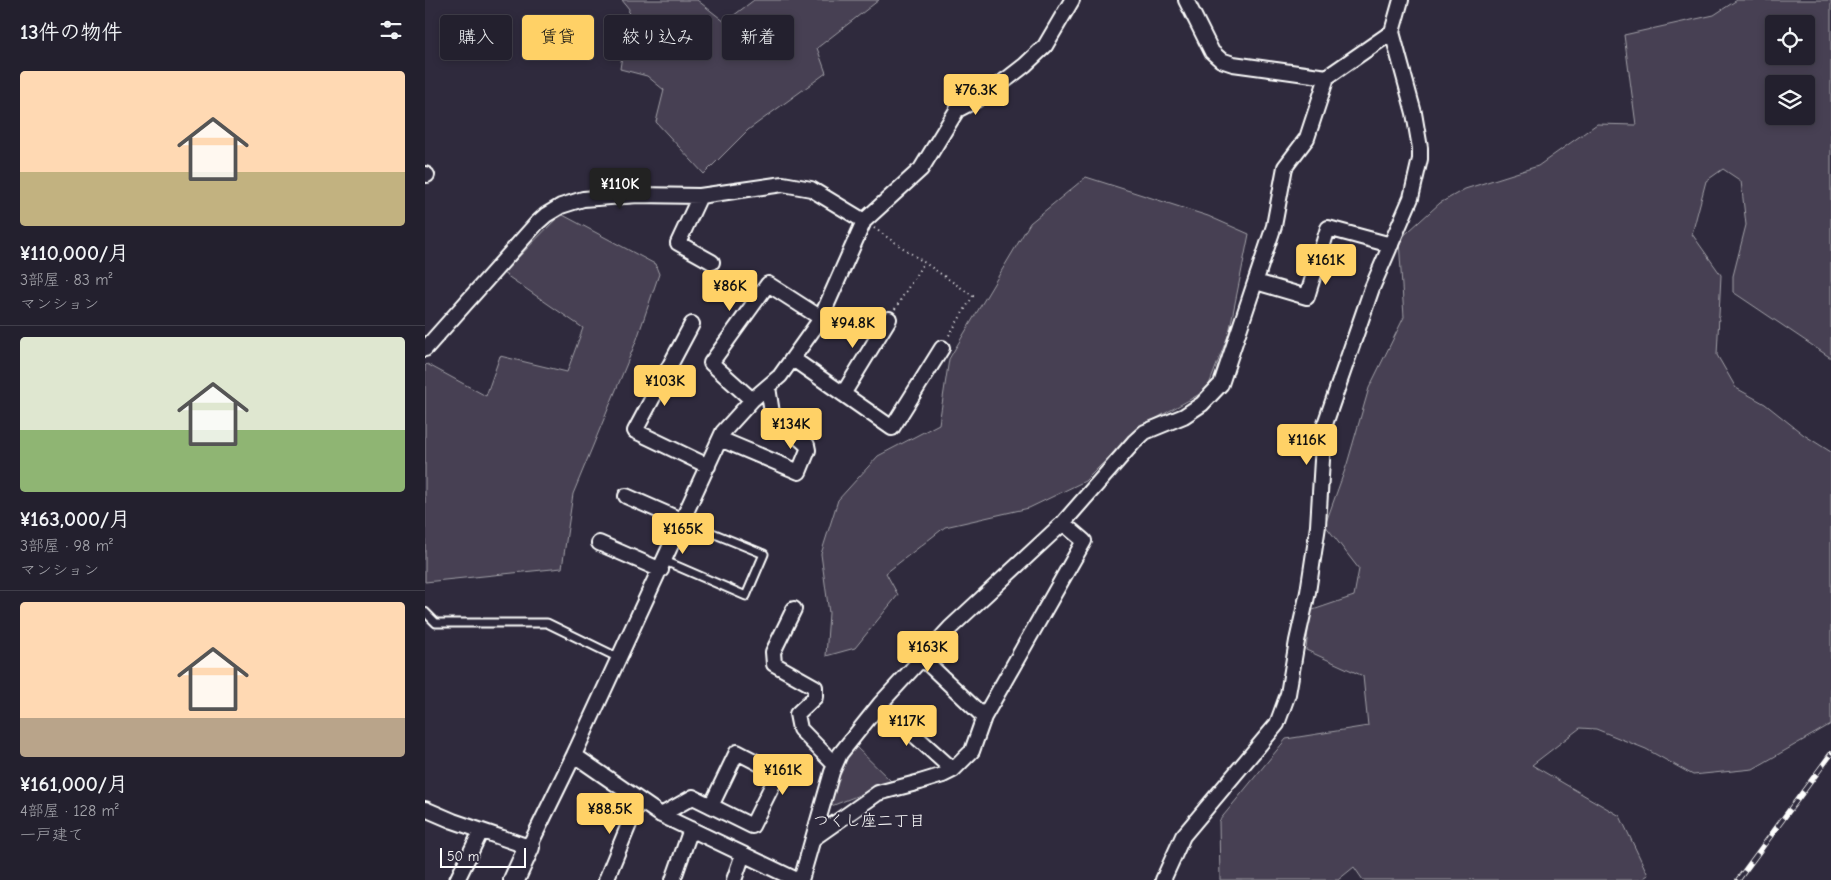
<!DOCTYPE html>
<html lang="ja">
<meta charset="utf-8">
<style>
:root{--surface:#23202e;--page:#2b2836;--text:#f1f3f6;--muted:#a3a3aa;--line:#403e4a;--accent:#ffd166}
body{margin:0;font-family:"Comic Neue","Klee One",sans-serif;background:var(--page);color:var(--text);height:100vh;display:flex;flex-direction:column;font-size:19px;white-space:nowrap}
*{box-sizing:border-box;margin:0}
p{font-size:16px;color:var(--muted)}
.icon{flex:none;width:28px;height:28px;fill:none;stroke:currentColor;stroke-width:2;stroke-linecap:round;stroke-linejoin:round}
.map{position:relative;flex:1;overflow:hidden}
.sheet{display:flex;flex-direction:column;background:var(--surface);width:425px}
.sheet>*{flex:none}
.hud{position:absolute;left:15px;top:15px;width:475px;height:45px;display:flex;gap:10px}
.controls{position:absolute;left:1340px;top:15px;display:grid;gap:10px}
.controls a{display:grid;place-items:center;width:50px;height:50px;border-radius:5px;background:var(--surface);box-shadow:0 2px 8px #0003,0 0 0 1px var(--line);font-size:25px}
.scale{position:absolute;left:15px;bottom:12px;width:86px;box-sizing:border-box;padding-left:5px;border:2px solid #fff;border-top:0;font-size:14px;line-height:18px;white-space:nowrap;color:#fff;-webkit-text-stroke:4px #2f2a3d;paint-order:stroke}
.price{position:absolute;translate:-50% -42px;padding:0 11px;border-radius:5px;background:var(--accent);color:#111;font-size:16px;line-height:32px;filter:drop-shadow(0 1px 2px #0008)}
.price::after{content:'';position:absolute;left:50%;top:30px;width:15px;height:11px;margin-left:-8px;background:inherit;clip-path:polygon(0 0,100% 0,50% 100%)}
.price.on{background:#222;color:#fff}
ul{padding:0;list-style:none}
li{display:grid;align-content:center;gap:10px;height:265px;padding:0 20px}
li+li{border-top:1px solid var(--line)}
li span{display:grid;place-items:center;height:155px;border-radius:5px;color:#555}
li>.icon{margin-inline-start:auto}
span .icon{width:90px;height:90px;fill:#fffc;stroke-width:1}
li b{font-size:21px}
h2{display:flex;justify-content:space-between;align-items:center;height:60px;padding:0 20px;font-size:21px}
.tag{padding:0 18px;border-radius:5px;background:var(--surface);box-shadow:0 2px 8px #0003,0 0 0 1px var(--line);font-size:18px;line-height:45px}
.tag.on{background:var(--accent);color:#111}
main{display:flex;flex:1;min-height:0}
.map>svg:first-child{display:block}
.green{fill:#464152;stroke:#a2a0a8;fill-rule:evenodd}
.lines{fill:none;stroke-linecap:round;stroke-linejoin:round}
.lane-casing{stroke:#fff;stroke-width:11}
.street-casing{stroke:#fff;stroke-width:18}
.secondary-casing{stroke:#fff;stroke-width:24}
.path{stroke:#fff;stroke-width:2;stroke-dasharray:1 4;stroke-linecap:butt}
.lane{stroke:#2f2a3d;stroke-width:7}
.street{stroke:#2f2a3d;stroke-width:14}
.secondary{stroke:#2f2a3d;stroke-width:20}
.rail-casing{stroke:#fff;stroke-width:5.5}
.rail{stroke:#2f2a3d;stroke-width:4;stroke-dasharray:11;stroke-linecap:butt}
.labels{text-anchor:middle;dominant-baseline:central;stroke-width:4;stroke-linejoin:round;paint-order:stroke}
.neighbourhood-label{font-size:16px;fill:#fff;stroke:#2f2a3d}
</style>
<main>
<section class="sheet">
<h2>13件の物件<svg class="icon" aria-label="filters" viewBox="0 0 24 24"><path d="M4 7h16M4 17h16"/><circle cx="9" cy="7" r="2"/><circle cx="15" cy="17" r="2"/></svg></h2>
<ul>
<li><span style="background:linear-gradient(#ffd9b3 65%,#c2b280 0)"><svg class="icon" aria-label="home" viewBox="0 0 24 24"><path d="M3 11l9-7 9 7M6 9v11h12V9"/></svg></span><div><b>¥110,000/月</b><p>3部屋 · 83 m²</p><p>マンション</p></div></li>
<li><span style="background:linear-gradient(#dfe7d0 60%,#8fb573 0)"><svg class="icon" aria-label="home" viewBox="0 0 24 24"><path d="M3 11l9-7 9 7M6 9v11h12V9"/></svg></span><div><b>¥163,000/月</b><p>3部屋 · 98 m²</p><p>マンション</p></div></li>
<li><span style="background:linear-gradient(#ffd9b3 75%,#b9a48a 0)"><svg class="icon" aria-label="home" viewBox="0 0 24 24"><path d="M3 11l9-7 9 7M6 9v11h12V9"/></svg></span><div><b>¥161,000/月</b><p>4部屋 · 128 m²</p><p>一戸建て</p></div></li>
</ul>
</section>
<div class="map">
<svg width="1406" height="880" viewBox="0 0 1406 880">
<rect width="100%" height="100%" fill="#2f2a3d"/>
<filter id="ink" filterUnits="userSpaceOnUse"><feTurbulence type="fractalNoise" baseFrequency=".02" numOctaves="2"/><feDisplacementMap in="SourceGraphic" scale="10" xChannelSelector="R" yChannelSelector="G"/><feConvolveMatrix kernelMatrix="1 2 1 2 8 2 1 2 1" color-interpolation-filters="sRGB"/></filter>
<g filter="url(#ink)">
<path class="green" d="M197 0H272L300 22 329 0H454L392 48 401 73 323 130 279 174 231 122 239 90 222 76 195 69 204 9Z
M1312 0H1406V358L1308 292V276L1321 225 1316 181 1298 169 1281 181 1267 234 1296 275 1292 355 1311 388 1340 404 1379 435 1406 452V724L1328 769 1268 775 1221 749 1171 729 1155 728 1107 765 1195 816 1223 875 1216 880H938L929 867 913 880H795L794 821 861 739 943 726 938 676 881 650 885 611 929 596 934 569 900 525 922 464 944 388 979 317 974 240 1015 203 1040 189 1113 166 1172 124 1211 125 1199 35 1289 15ZM1349 24H1381V56H1349ZM1349 84H1381V116H1349Z
M661 177 783 216 824 234 804 333 782 390 712 429 660 481 604 508 520 527 461 573 473 595 430 648 401 656 404 613 396 554 413 500 453 456 514 424 524 359 605 223Z
M136 214 230 264 234 274 212 339 148 494 137 568 0 582V366L2 364 61 396 75 356 142 372 158 328 78 273Z
M429 745 467 782 404 807C410 783 413 765 429 745Z"/>
<g class="lines">
<defs>
<path id="lane" d="M240 561 321 596 339 554 258 521
M0 612 11 623H122L194 658"/>
<path id="street" d="M761 0 787 52 796 60 808 64 902 77
M0 174 2 175
M275 196 253 243 287 262
M831 282 882 297 903 228 966 245
M267 324 210 431 283 466
M0 349 112 223 121 215 136 206 158 199 213 195 275 196 358 184 386 189 439 221
M368 359 467 428 517 348
M418 394 464 319
M327 400 286 363 343 284 396 318
M295 439 374 472 383 450 382 445 347 413 343 387
M201 496 258 521
M174 543 236 570
M369 609 348 652 349 664 390 687V697L372 714 375 729 410 765
M497 658 559 717
M455 704 528 770
M149 755 236 815 372 880
M0 809 28 821 104 847 149 755 298 432 327 400 355 376 395 320 439 221 496 169 532 110 551 100 582 79 600 65 620 46 647 0
M236 815 268 797 327 826 349 782 345 769 312 752 286 806
M389 838 453 793 495 782 518 775 528 770 547 751 559 717 659 541 638 523
M32 880 56 831
M181 880 214 800
M248 880 266 829
M309 880 318 854
M376 880 407 772 415 754 455 704 525 628 638 523 709 442 720 432 759 416 777 404 796 384 849 226 860 167 882 138 902 77 967 32
M738 880 758 836 852 724 863 694 872 641 883 592 893 526 899 427 947 288 986 198 995 159V148L989 113 967 32 976 0"/>
<path id="secondary" d="M89 880 104 847"/>
</defs>
<use href="#lane" class="lane-casing"/>
<use href="#street" class="street-casing"/>
<use href="#secondary" class="secondary-casing"/>
<path class="path" d="M449 228 548 296 523 337
M470 309 499 262"/>
<use href="#lane" class="lane"/>
<use href="#street" class="street"/>
<use href="#secondary" class="secondary"/>
<defs>
<path id="rail" d="M1313 880 1406 754"/>
</defs>
<use href="#rail" class="rail-casing"/>
<use href="#rail" class="rail"/>
</g>
</g>
<g class="labels">
<g class="neighbourhood-label">
<text x="444" y="821">つくし座二丁目</text>
</g>
</g>
</svg>
<div class="controls">
<a><svg class="icon" aria-label="locate" viewBox="0 0 24 24"><circle cx="12" cy="12" r="6"/><path d="M12 2v4M12 18v4M2 12h4M18 12h4"/></svg></a>
<a><svg class="icon" aria-label="layers" viewBox="0 0 24 24"><path d="M12 4l9 5-9 5-9-5zM3 14l9 5 9-5"/></svg></a>
</div>
<div class="scale">50 m</div>
<b class="price" style="left:551px;top:116px">¥76.3K</b>
<b class="price on" style="left:195px;top:210px">¥110K</b>
<b class="price" style="left:901px;top:286px">¥161K</b>
<b class="price" style="left:305px;top:312px">¥86K</b>
<b class="price" style="left:428px;top:349px">¥94.8K</b>
<b class="price" style="left:240px;top:407px">¥103K</b>
<b class="price" style="left:366px;top:450px">¥134K</b>
<b class="price" style="left:882px;top:466px">¥116K</b>
<b class="price" style="left:258px;top:555px">¥165K</b>
<b class="price" style="left:503px;top:673px">¥163K</b>
<b class="price" style="left:482px;top:747px">¥117K</b>
<b class="price" style="left:358px;top:796px">¥161K</b>
<b class="price" style="left:185px;top:835px">¥88.5K</b>
<div class="hud">
<a class="tag">購入</a>
<a class="tag on">賃貸</a>
<a class="tag">絞り込み</a>
<a class="tag">新着</a>
</div>
</div>
</main>
